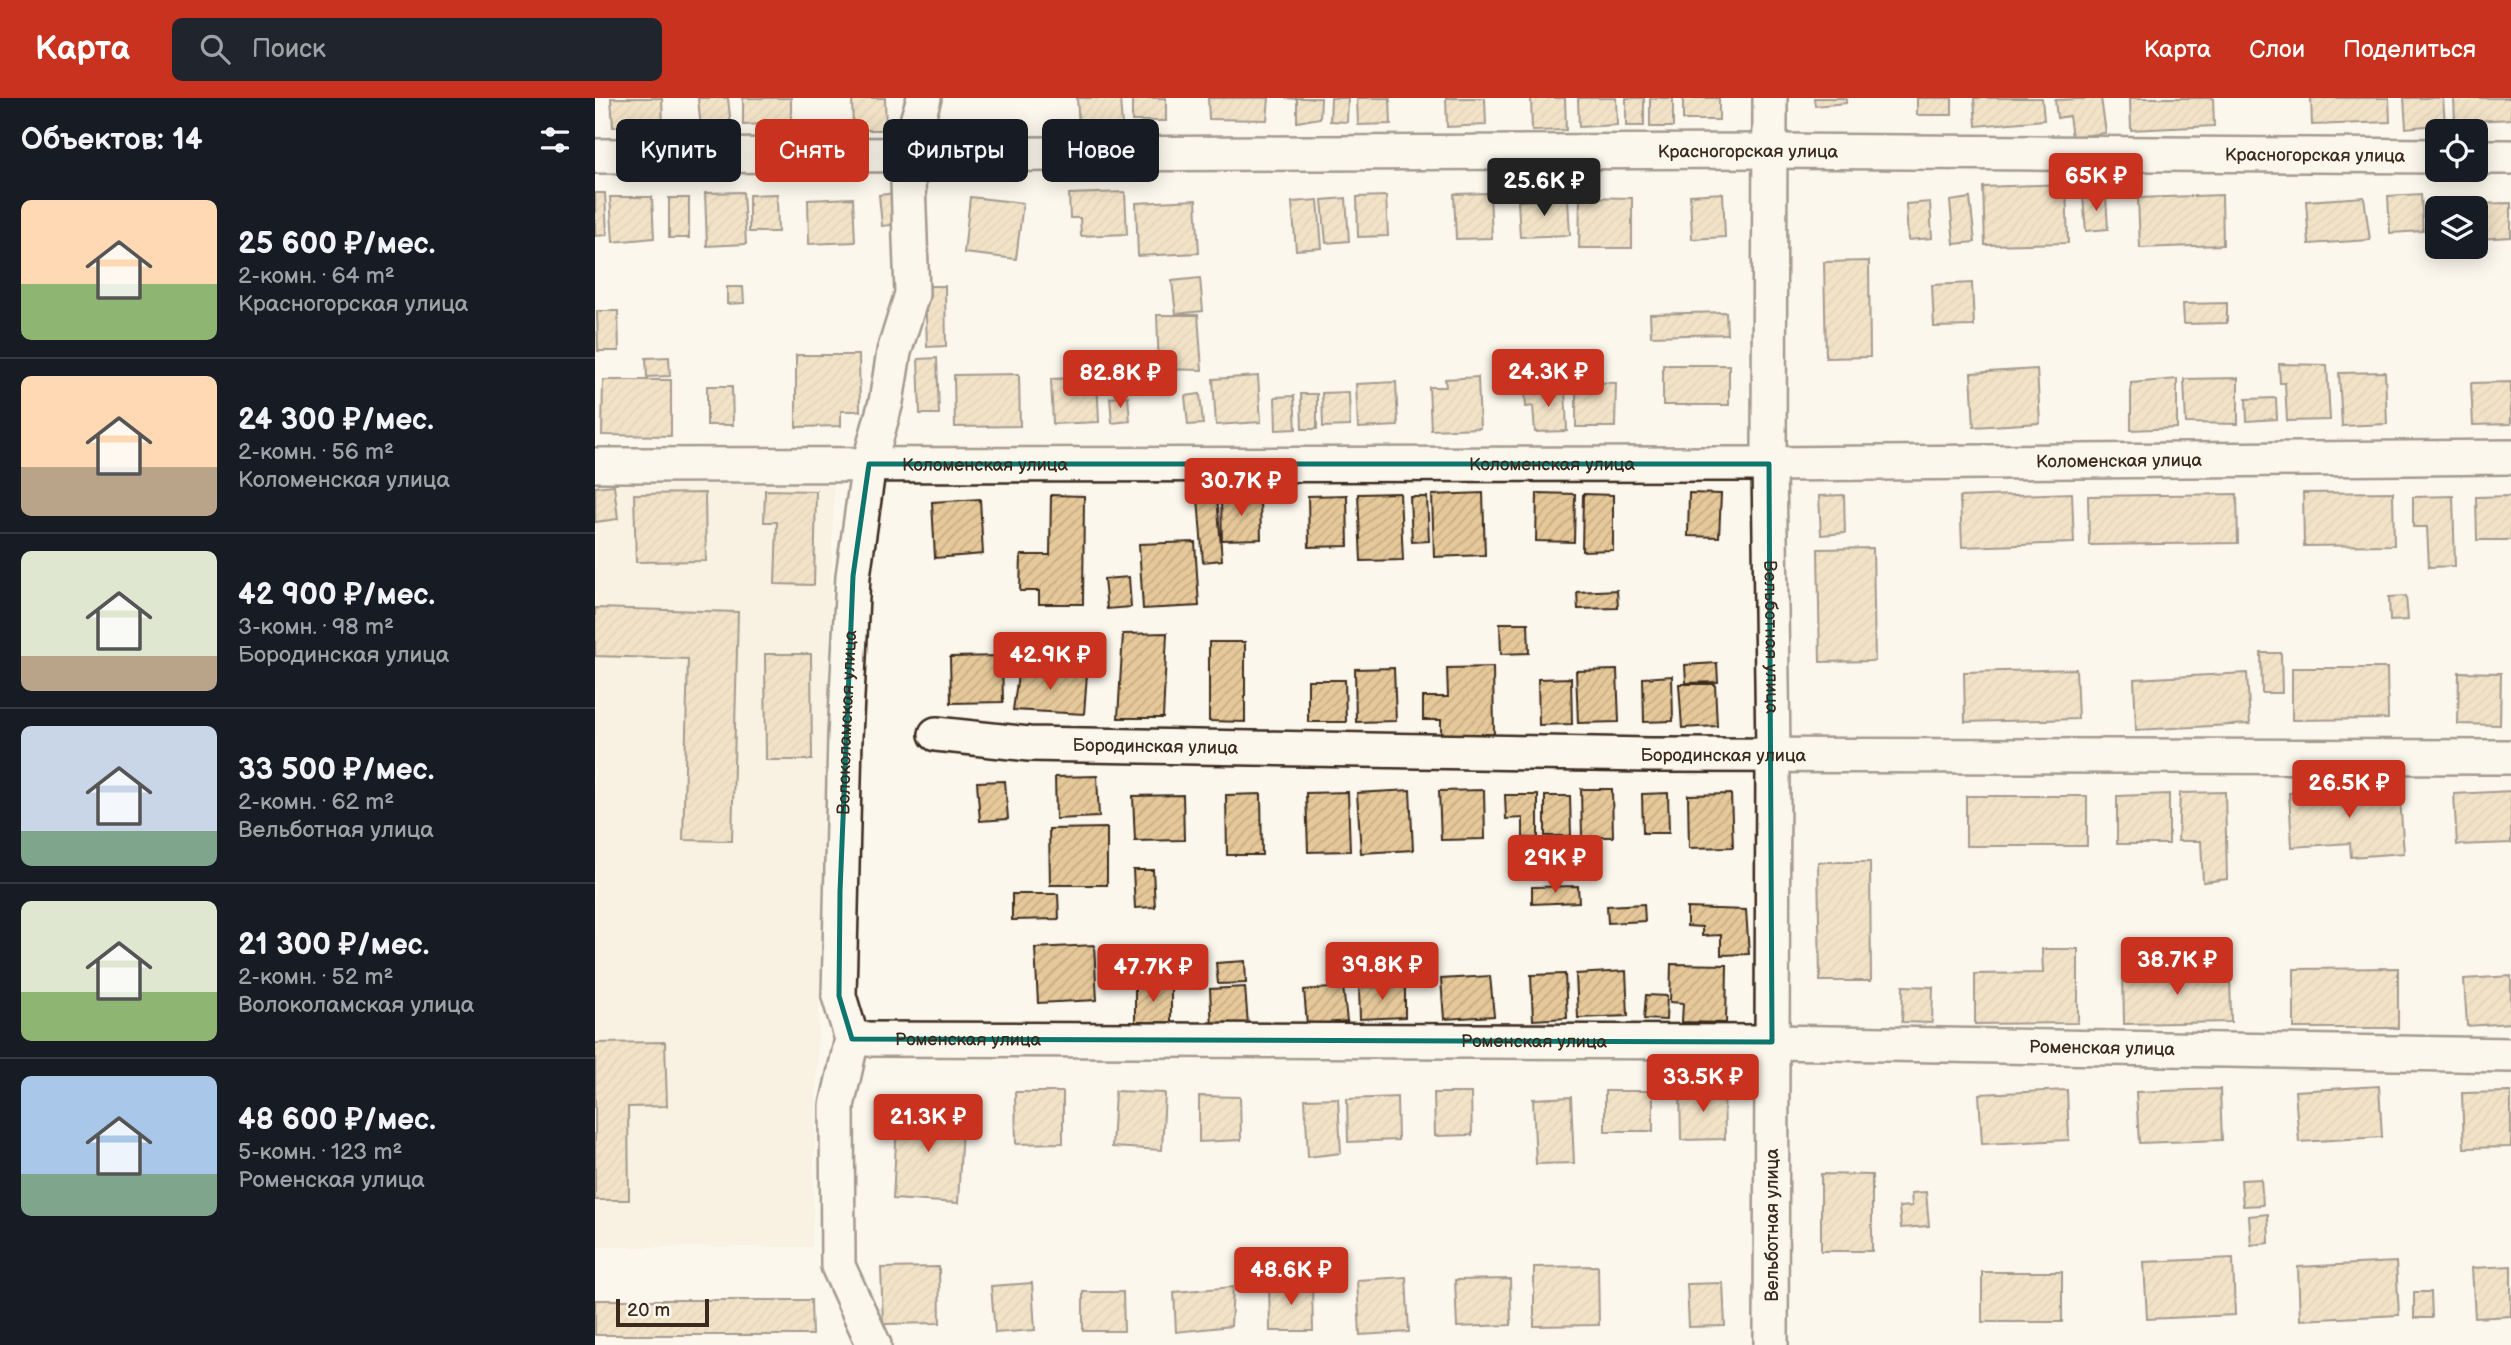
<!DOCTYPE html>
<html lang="ru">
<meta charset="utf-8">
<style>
:root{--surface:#171b24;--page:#20242c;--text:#f1f3f6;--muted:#9ea1a6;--line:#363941;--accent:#c8321e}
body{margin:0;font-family:"Balsamiq Sans",sans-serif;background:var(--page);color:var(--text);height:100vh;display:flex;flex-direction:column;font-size:26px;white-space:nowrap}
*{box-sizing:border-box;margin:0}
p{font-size:23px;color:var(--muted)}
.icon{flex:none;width:38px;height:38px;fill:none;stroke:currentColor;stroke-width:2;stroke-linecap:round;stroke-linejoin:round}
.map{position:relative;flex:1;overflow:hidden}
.sheet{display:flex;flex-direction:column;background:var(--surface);width:595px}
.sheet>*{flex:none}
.guide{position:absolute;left:21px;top:21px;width:665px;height:63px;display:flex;gap:14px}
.buttons{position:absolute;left:1830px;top:21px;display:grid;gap:14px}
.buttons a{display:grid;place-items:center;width:63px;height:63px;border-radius:10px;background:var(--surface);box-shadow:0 4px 18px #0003;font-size:35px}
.scale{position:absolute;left:21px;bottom:18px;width:93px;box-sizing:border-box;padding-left:7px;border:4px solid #3b2a1e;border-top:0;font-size:19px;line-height:24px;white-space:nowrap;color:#3b2a1e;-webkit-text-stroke:5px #fbf7ec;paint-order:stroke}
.price{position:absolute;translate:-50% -60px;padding:0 16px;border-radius:7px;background:var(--accent);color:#fff;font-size:23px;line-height:46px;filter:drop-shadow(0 2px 4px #0008)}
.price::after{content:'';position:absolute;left:50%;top:42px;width:21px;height:16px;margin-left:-10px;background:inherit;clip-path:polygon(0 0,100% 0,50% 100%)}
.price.selected{background:#222;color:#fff}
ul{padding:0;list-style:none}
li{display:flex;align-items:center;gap:21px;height:175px;padding:0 21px}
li+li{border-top:2px solid var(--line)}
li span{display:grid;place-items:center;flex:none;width:196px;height:140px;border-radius:10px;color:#555}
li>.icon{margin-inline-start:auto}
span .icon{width:84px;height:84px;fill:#fffc;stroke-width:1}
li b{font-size:30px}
h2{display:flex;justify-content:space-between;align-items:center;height:84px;padding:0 21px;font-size:30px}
.tag{padding:0 24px;border-radius:10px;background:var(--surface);box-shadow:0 4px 18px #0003;font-size:24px;line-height:63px}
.tag.selected{background:var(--accent);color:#fff}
header{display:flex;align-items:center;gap:42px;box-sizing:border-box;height:98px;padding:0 35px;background:var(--accent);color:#fff}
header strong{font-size:33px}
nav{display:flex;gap:38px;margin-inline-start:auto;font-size:24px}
.search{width:490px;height:63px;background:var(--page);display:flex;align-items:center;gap:18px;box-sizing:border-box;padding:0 24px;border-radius:10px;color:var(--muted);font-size:26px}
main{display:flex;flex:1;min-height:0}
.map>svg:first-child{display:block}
.built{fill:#f5e9d3}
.building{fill:url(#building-hatch);stroke:#3b2a1e;stroke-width:2}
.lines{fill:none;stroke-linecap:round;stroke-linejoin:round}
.minor-casing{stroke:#3b2a1e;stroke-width:38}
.minor{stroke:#fbf7ec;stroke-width:33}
.marked{fill:none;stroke:#0f766e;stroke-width:5;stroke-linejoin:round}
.labels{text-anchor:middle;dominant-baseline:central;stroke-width:7;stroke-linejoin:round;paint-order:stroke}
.street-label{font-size:18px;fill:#3b2a1e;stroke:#fbf7ec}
</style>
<header>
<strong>Карта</strong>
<div class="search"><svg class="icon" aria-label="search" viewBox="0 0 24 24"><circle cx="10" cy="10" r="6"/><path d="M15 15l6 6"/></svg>Поиск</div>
<nav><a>Карта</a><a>Слои</a><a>Поделиться</a></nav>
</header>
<main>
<section class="sheet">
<h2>Объектов: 14<svg class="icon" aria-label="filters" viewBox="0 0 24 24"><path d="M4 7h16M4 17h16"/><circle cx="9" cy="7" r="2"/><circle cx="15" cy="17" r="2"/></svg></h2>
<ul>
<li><span style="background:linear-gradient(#ffd9b3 60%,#8fb573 0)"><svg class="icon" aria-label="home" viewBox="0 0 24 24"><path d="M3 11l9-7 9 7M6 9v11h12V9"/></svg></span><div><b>25 600 ₽/мес.</b><p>2-комн. · 64 m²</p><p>Красногорская улица</p></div></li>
<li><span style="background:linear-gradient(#ffd9b3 65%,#b9a48a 0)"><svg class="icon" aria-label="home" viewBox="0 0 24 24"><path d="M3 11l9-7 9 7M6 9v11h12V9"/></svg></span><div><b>24 300 ₽/мес.</b><p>2-комн. · 56 m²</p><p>Коломенская улица</p></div></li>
<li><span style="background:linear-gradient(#dfe7d0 75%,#b9a48a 0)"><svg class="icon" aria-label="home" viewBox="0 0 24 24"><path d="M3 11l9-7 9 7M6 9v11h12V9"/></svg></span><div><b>42 900 ₽/мес.</b><p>3-комн. · 98 m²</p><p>Бородинская улица</p></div></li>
<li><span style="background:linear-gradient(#c9d6e8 75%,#7fa58c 0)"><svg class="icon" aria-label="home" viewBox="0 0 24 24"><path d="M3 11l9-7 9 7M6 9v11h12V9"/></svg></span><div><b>33 500 ₽/мес.</b><p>2-комн. · 62 m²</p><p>Вельботная улица</p></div></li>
<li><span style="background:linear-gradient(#dfe7d0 65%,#8fb573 0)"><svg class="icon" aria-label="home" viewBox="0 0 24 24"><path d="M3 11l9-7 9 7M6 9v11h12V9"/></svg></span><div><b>21 300 ₽/мес.</b><p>2-комн. · 52 m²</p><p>Волоколамская улица</p></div></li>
<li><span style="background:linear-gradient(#a9c7e8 70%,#7fa58c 0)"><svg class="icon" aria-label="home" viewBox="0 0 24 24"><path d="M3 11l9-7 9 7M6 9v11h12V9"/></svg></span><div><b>48 600 ₽/мес.</b><p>5-комн. · 123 m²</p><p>Роменская улица</p></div></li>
</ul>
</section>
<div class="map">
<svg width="1916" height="1247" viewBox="0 0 1916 1247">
<defs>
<pattern id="building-hatch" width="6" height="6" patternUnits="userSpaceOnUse" patternTransform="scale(1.75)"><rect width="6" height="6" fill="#e6c99a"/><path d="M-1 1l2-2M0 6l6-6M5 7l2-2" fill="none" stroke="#c6ad84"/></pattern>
</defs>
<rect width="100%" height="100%" fill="#fbf7ec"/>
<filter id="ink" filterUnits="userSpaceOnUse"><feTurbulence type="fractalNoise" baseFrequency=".0143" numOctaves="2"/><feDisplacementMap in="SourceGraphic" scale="14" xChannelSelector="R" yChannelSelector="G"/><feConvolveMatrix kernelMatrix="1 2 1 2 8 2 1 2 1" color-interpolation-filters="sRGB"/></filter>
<g filter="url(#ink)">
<path class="built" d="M239 386 217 1149H0V387Z"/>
<path class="building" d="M16 0H67L68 27 18 29Z
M103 0H133L136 28 106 31Z
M148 0H196V25L148 27Z
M257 0H290L291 32H258Z
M482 0H525L527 29H484Z
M537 0H571V23H537Z
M613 0H674L672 22 614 21Z
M690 0H726L725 20 702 24V1Z
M736 0H753L752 24 735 23Z
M762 0H795L796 26 763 27Z
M851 0H890L891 27 852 29Z
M936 0H970L971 32 937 33Z
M983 0H1021L1022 27 984 29Z
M1031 0H1049V28H1031Z
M1055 0H1078V29H1055Z
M1088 0H1124V22H1088Z
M1219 0H1251V5L1220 8Z
M1322 0H1357V17H1322Z
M1379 0H1447L1449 22 1381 28Z
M1506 0 1511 35 1477 39 1474 18 1462 20 1460 2Z
M1535 0H1618L1619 28 1536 32Z
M1716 0H1794L1795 24 1717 27Z
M1809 0H1848L1850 26 1811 30Z
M1859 0H1916V21L1860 24Z
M1471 86 1473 145 1390 147 1388 89Z
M148 94 151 146 112 148 110 95Z
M530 94 532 136 486 138 485 120H475L474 96Z
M0 95H10L12 137 0 138Z
M301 95 304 126 287 128 284 97Z
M895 95 897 140 861 141 859 96Z
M1128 95 1130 139 1097 141 1095 97Z
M182 96 183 134H154V97Z
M1826 96 1828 133 1795 135 1793 98Z
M1627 97 1628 147 1545 150 1543 100Z
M791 98 793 138 763 139 762 99Z
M1511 98 1513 131 1491 133 1488 99Z
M15 99H57L59 140 18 144Z
M375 99 428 105 421 161 369 155Z
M985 99 1037 100V150H984Z
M1769 99 1775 142 1714 146 1711 103Z
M74 100H94V140H74Z
M258 100 260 144 214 146 213 102Z
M751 100 754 143 731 145 727 102Z
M973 100 975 137 925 139 923 103Z
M1375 100 1380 144 1359 146 1355 103Z
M601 102 604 155 543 158 541 105Z
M723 102 727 150 701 152 697 104Z
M1335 104 1337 140 1313 142 1311 106Z
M1916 105V139L1881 141V110H1872V106Z
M1274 163 1275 259 1231 260 1229 164Z
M605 180 608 213 581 216 577 183Z
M1377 185 1379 228 1339 229 1337 187Z
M330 188H350L351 248 332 249Z
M132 189H148L149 205 132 206Z
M1632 205V225L1589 226 1588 206Z
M2 213H23L24 253H3Z
M1131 214 1132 236 1056 238 1055 216Z
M562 217H603L607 272 564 271Z
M201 257H264L265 313H246V328L201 329Z
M74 259 75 278 52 279 51 260Z
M342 260 344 316H325L323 261Z
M1684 266 1732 267 1735 322 1692 323 1690 285H1685Z
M1068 267H1134V307H1068Z
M1442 271 1445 325 1379 329 1376 275Z
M1790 274 1792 326 1747 328 1744 275Z
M424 276 425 328 360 329 359 277Z
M663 278 666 324 621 327 618 281Z
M502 279 504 324 458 326 456 281Z
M883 279 885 330 836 332 834 289H851L850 281Z
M1643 280V326L1591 325 1589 281Z
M1582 281V330L1536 332V285Z
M8 282H76V338L7 337Z
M801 284 803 328 763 330 761 286Z
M981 284 1021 285 1020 329H981Z
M1916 284V326L1878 327 1876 285Z
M112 288H137L138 327H112Z
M970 290 972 333 940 334 938 308 931 309 930 292Z
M754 294 755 328 728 329 727 295Z
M605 296 608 326 593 327 590 298Z
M706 296H722V331H707Z
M533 298 535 323 517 325 515 300Z
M699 298 701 331 681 332 680 299Z
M1681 300 1682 321 1652 323 1651 301Z
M19 387 23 421 0 424V389Z
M170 392 221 393 219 487 180 486 182 424H169Z
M1798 394 1799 447 1709 448 1708 395Z
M110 395 111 463 41 464 39 396Z
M805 395 808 462 766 463 763 396Z
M888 395 890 457 839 459 837 397Z
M942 395 980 396 979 444 941 443Z
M1094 395 1126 396 1124 439 1093 438Z
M1477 395 1479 445 1367 449 1365 399Z
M988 396 1018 397V452L987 453Z
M1642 396 1643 445 1494 447 1493 398Z
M456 397 489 398 488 506H444V493H425L426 457H455Z
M752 397 753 448 714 449 713 398Z
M1249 397 1250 435 1226 437 1224 398Z
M622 398 627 462 608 464 603 400Z
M1858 398 1860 468 1834 469 1832 429H1818V399Z
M1916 398V442H1882L1881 399Z
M665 399 666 441 627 442 626 400Z
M815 399H832L834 443 817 444Z
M385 401 388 456 340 460 337 404Z
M600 444 604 508 548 511 544 446Z
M1278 450 1280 563 1225 564 1223 451Z
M534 479 536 509 512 511 509 481Z
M1022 492 1023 510 983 511 982 494Z
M1811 498 1813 522 1795 523 1794 499Z
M0 510 143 514 137 743 88 742 93 561 0 558Z
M905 525H933L934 555 906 556Z
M572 535 568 620H523L528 536Z
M614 544H650V624L614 623Z
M1666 555H1686L1687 595H1667Z
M170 556H216L217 662H171Z
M407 558 408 604 356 605 355 559Z
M1122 565 1123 584 1091 585 1090 567Z
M898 569 899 636 846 637V622H828V599H853L852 570Z
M424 570 492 576 489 616 418 612Z
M799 570 801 623 761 624 760 571Z
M1697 570H1792L1793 621 1697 622Z
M1481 571 1483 621 1370 624 1369 574Z
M1022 572 1024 624 983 625 981 573Z
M1864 574 1906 575 1905 627 1863 626Z
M1652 575 1655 626 1541 632 1539 581Z
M1077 578 1078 623 1049 624 1048 580Z
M976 580 977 626 944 627 943 581Z
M713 582H750L751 624H713Z
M1084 586H1120L1122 628 1087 630Z
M502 678 504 719 461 721 460 679Z
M410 683 413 721 385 723 382 684Z
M1804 687 1809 755 1756 759 1755 745 1697 749 1694 695Z
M986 691H1017L1018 739H987Z
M815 692 818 752 766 755 762 695Z
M889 692 890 741 846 742 844 693Z
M1916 693V745L1862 747 1859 696Z
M753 694 755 753 713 754 711 695Z
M1630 694 1632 781 1608 784 1606 743H1583L1585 695Z
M1073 695 1074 735H1048L1047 696Z
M666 696 667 757H632L631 697Z
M1136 696 1138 749 1094 750 1093 697Z
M1574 696V746H1522V698Z
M588 697 589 742 540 743 538 698Z
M910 697H943V740H928V720L911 721Z
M950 698H975L976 738H950Z
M1371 698H1492V748H1371Z
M512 730V787H455L454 731Z
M1223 764H1275L1276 883H1225Z
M538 772H558L560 809 540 810Z
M983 788 984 804 937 806V789Z
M417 796H463L464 821 417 822Z
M1049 806 1050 823 1013 825 1012 808Z
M1092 810 1151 812 1154 856 1126 857V837L1107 838V829L1092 828Z
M499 847 502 902 443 905 440 850Z
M1447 851H1483V925L1380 926V876L1448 875Z
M650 863 651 885 623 886 621 865Z
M1076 866 1132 867 1131 925 1087 924 1088 905 1075 904Z
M1803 870V930H1699V871Z
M1635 871 1636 924 1529 926 1528 874Z
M1031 873 1033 918 983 920 981 876Z
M970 876 972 920 938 922 936 877Z
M895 878 899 918 849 921 846 881Z
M1916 878V925L1872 928 1869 881Z
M540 886H576V926H540Z
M810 888V919L765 921 764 889Z
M1308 888 1338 889 1337 925 1307 924Z
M650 889 653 927 617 930 615 891Z
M748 889 752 923 712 927 709 892Z
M1051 897 1072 898 1071 922 1049 921Z
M70 944 72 1008 33 1009 34 1102H0V945Z
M1784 988 1787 1039 1704 1044 1700 993Z
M1129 989 1130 1041 1086 1042 1085 990Z
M1625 991 1627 1042 1544 1045 1541 994Z
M1472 992 1474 1042 1387 1046 1384 996Z
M520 993 570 995 567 1052 517 1049Z
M1010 993H1058V1033H1010Z
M420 994H468V1045L421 1046Z
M1916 994V1049L1869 1050 1867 995Z
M839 995H876L877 1037 840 1038Z
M604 998 645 999 646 1042 604 1044Z
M802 999 803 1042 753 1044 752 1001Z
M976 999 979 1065 941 1066 938 1001Z
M743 1000 746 1055 713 1059 710 1001Z
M303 1006 368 1010 363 1105 298 1101Z
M1226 1076 1277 1077V1153H1226Z
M1666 1081 1668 1107 1648 1108 1646 1082Z
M1331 1094 1334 1128 1306 1130 1304 1109 1317 1108 1316 1095Z
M1673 1116 1674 1145 1656 1147 1654 1118Z
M1638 1160 1640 1217 1552 1221 1549 1164Z
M1801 1164 1804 1217 1705 1222 1703 1169Z
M1003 1168 1004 1227 939 1228V1169Z
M1916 1168V1218L1880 1220 1877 1170Z
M344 1169 345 1225 288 1226 286 1170Z
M1387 1174H1467V1224H1387Z
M811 1179 814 1234 765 1237 762 1182Z
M915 1181 916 1227 862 1229 860 1182Z
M717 1184 718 1233H675L674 1185Z
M437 1185 440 1232 400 1235 396 1188Z
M1128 1185 1130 1228 1094 1229 1092 1186Z
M638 1189 636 1228 581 1234 579 1194Z
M488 1194H528L529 1233H488Z
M1819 1194H1836L1837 1220H1819Z
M0 1202H216L217 1237H0Z"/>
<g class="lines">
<defs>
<g id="minor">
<path id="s1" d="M1175 0 1174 366 1178 655 1176 1247"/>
<path id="s2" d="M0 58 1174 53 1843 58"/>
<path d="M1881 59H1916"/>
<path id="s3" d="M0 367 1174 366 1916 359"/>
<path id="s4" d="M341 636 434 646 1055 657 1916 659"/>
<path id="s5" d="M257 941 1177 944 1916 957"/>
<path id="s6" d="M279 1247 243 1168 242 1008 257 941 244 898 250 639 258 478 274 366 291 304 299 254 317 196 312 56 329 0"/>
</g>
</defs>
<use href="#minor" class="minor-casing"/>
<use href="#minor" class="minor"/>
</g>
</g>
<path d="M0 0H1916V1247H0ZM274 366H1174L1177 944 257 941 244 898 245 794 258 478Z" fill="#fbf7ec" fill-opacity=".55" fill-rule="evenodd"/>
<path class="marked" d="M274 366H1174L1177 944 257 941 244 898 245 794 258 478Z"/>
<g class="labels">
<g class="street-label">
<text stroke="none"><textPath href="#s2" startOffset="1153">Красногорская улица</textPath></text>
<text stroke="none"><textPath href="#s2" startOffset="1720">Красногорская улица</textPath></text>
<text stroke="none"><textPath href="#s3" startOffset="1524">Коломенская улица</textPath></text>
<text stroke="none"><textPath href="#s3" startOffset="390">Коломенская улица</textPath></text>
<text stroke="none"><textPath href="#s3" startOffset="957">Коломенская улица</textPath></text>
<text stroke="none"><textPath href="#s1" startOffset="539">Вельботная улица</textPath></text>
<text stroke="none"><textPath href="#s6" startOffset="634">Волоколамская улица</textPath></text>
<text stroke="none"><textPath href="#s4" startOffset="220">Бородинская улица</textPath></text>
<text stroke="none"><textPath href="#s4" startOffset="788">Бородинская улица</textPath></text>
<text stroke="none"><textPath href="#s5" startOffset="116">Роменская улица</textPath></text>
<text stroke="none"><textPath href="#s5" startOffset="682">Роменская улица</textPath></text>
<text stroke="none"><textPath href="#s5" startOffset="1250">Роменская улица</textPath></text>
<text transform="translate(1177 1127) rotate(-90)">Вельботная улица</text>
</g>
</g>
</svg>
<div class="buttons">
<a><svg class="icon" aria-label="locate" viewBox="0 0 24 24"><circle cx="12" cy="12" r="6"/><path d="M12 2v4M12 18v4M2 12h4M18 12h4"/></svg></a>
<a><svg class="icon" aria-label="layers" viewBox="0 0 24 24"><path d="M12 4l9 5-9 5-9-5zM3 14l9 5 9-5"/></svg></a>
</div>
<div class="scale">20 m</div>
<b class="price" style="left:1501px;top:115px">65K ₽</b>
<b class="price selected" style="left:949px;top:120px">25.6K ₽</b>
<b class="price" style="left:953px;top:311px">24.3K ₽</b>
<b class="price" style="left:525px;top:312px">82.8K ₽</b>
<b class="price" style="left:646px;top:420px">30.7K ₽</b>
<b class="price" style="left:455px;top:594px">42.9K ₽</b>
<b class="price" style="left:1754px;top:722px">26.5K ₽</b>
<b class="price" style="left:960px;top:797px">29K ₽</b>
<b class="price" style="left:1582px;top:899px">38.7K ₽</b>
<b class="price" style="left:787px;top:904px">39.8K ₽</b>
<b class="price" style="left:558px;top:906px">47.7K ₽</b>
<b class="price" style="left:1108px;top:1016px">33.5K ₽</b>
<b class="price" style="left:333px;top:1056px">21.3K ₽</b>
<b class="price" style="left:696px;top:1209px">48.6K ₽</b>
<div class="guide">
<a class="tag">Купить</a>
<a class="tag selected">Снять</a>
<a class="tag">Фильтры</a>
<a class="tag">Новое</a>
</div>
</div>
</main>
